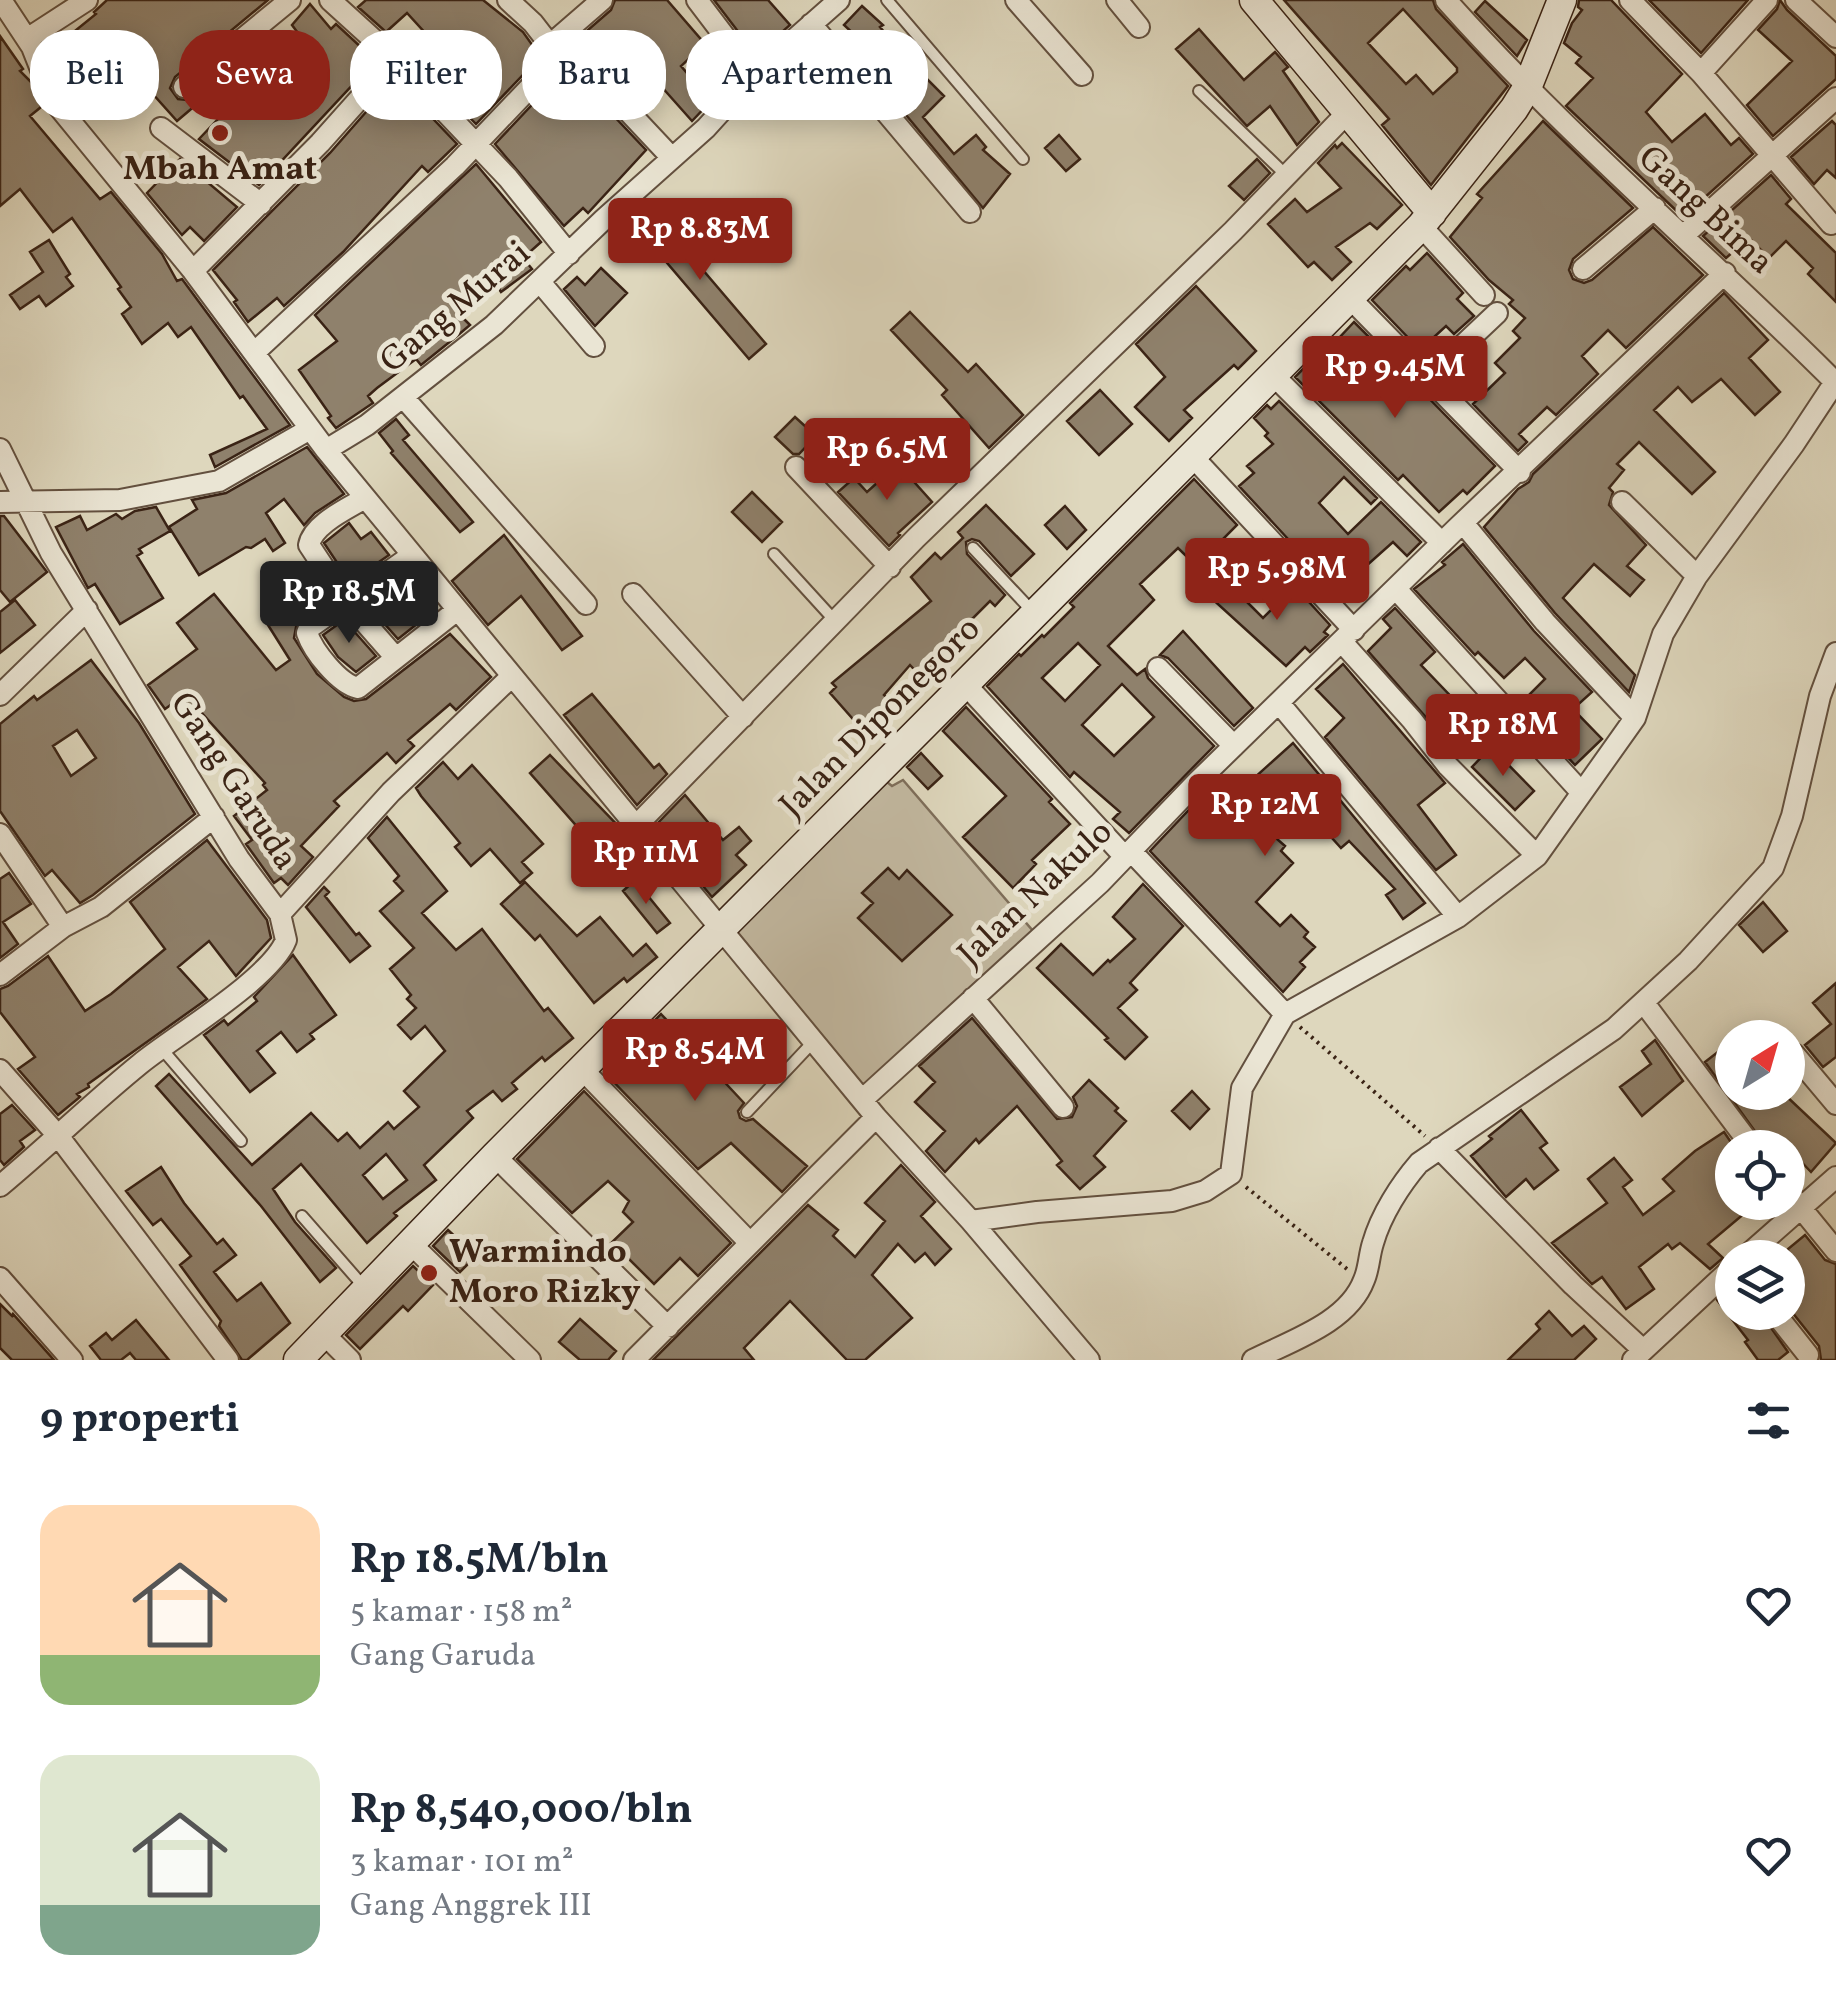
<!DOCTYPE html>
<html lang="id">
<meta charset="utf-8">
<style>
:root{--surface:#fff;--page:#f6f6f7;--text:#1f2937;--muted:#747a83;--accent:#8f2418}
body{margin:0;font-family:Vollkorn,serif;background:var(--page);color:var(--text);height:100vh;display:flex;flex-direction:column;font-size:38px;white-space:nowrap}
*{box-sizing:border-box;margin:0}
p{font-size:32px;color:var(--muted)}
.icon{flex:none;width:55px;height:55px;fill:none;stroke:currentColor;stroke-width:2;stroke-linecap:round;stroke-linejoin:round}
.map{position:relative;height:1360px;overflow:hidden}
.panel{display:flex;flex-direction:column;background:var(--surface);flex:1}
.panel>*{flex:none}
.guide{position:absolute;left:30px;top:30px;width:1000px;height:90px;display:flex;gap:20px}
.needle{width:65px;rotate:37deg}
.buttons{position:absolute;left:1715px;top:1020px;display:grid;gap:20px}
.buttons a{display:grid;place-items:center;width:90px;height:90px;border-radius:50%;background:var(--surface);box-shadow:0 5px 25px #0003;font-size:50px}
.price{position:absolute;translate:-50% -85px;padding:0 22px;border-radius:10px;background:var(--accent);color:#fff;font-size:32px;line-height:65px;filter:drop-shadow(0 2px 5px #0008)}
.price::after{content:'';position:absolute;left:50%;top:60px;width:30px;height:22px;margin-left:-15px;background:inherit;clip-path:polygon(0 0,100% 0,50% 100%)}
.price.selected{background:#222;color:#fff}
ul{padding:0;list-style:none}
li{display:flex;align-items:center;gap:30px;height:250px;padding:0 40px}
li span{display:grid;place-items:center;flex:none;width:280px;height:200px;border-radius:30px;color:#555}
li>.icon{margin-inline-start:auto}
span .icon{width:120px;height:120px;fill:#fffc;stroke-width:1}
li b{font-size:42px}
h2{display:flex;justify-content:space-between;align-items:center;height:120px;padding:0 40px;font-size:42px}
.pill{padding:0 35px;border-radius:40px;background:var(--surface);box-shadow:0 5px 25px #0003;font-size:35px;line-height:90px}
.pill.selected{background:var(--accent);color:#fff}
.map>svg:first-child{display:block}
.green{fill:#c2b8a0;stroke:#7e6e5a;stroke-width:2.5}
.building{fill:#8f816c;stroke:#3a2315;stroke-width:2.5;fill-rule:evenodd}
.lines{fill:none;stroke-linecap:round;stroke-linejoin:round}
.street-tunnel{stroke:#bdb39b;stroke-width:20;stroke-dasharray:20 10;stroke-linecap:butt}
.lane-casing{stroke:#63503f;stroke-width:14}
.street-casing{stroke:#63503f;stroke-width:24}
.secondary-casing{stroke:#3a2315;stroke-width:31}
.path{stroke:#3a2315;stroke-width:4;stroke-dasharray:2.5 5;stroke-linecap:butt}
.lane{stroke:#eae5d4;stroke-width:10}
.street{stroke:#eae5d4;stroke-width:20}
.secondary{stroke:#eae5d4;stroke-width:28}
.poi-dot{fill:#8f2418;stroke:#eae5d4;stroke-width:4}
.labels{text-anchor:middle;dominant-baseline:central;stroke-width:10;stroke-linejoin:round;paint-order:stroke}
.poi-label{font-size:35px;font-weight:bold;fill:#3a2315;stroke:#eae5d4}
.street-label{font-size:35px;fill:#3a2315;stroke:#eae5d4}
</style>
<div class="map">
<svg width="1836" height="1360" viewBox="0 0 1836 1360">
<rect width="100%" height="100%" fill="#ded7bd"/>
<filter id="stains"><feTurbulence type="fractalNoise" baseFrequency=".002" numOctaves="4"/><feColorMatrix values="0 0 0 0 .2 0 0 0 0 .09 0 0 0 0 .02 0 0 0 .5 -.17"/></filter>
<radialGradient id="worn" r=".72"><stop offset=".6" stop-color="#630" stop-opacity="0"/><stop offset="1" stop-color="#630" stop-opacity=".3"/></radialGradient>
<path class="green" d="M882 778 892 786 903 780 1033 931 863 1089 731 930Z"/>
<path class="building" d="M107 0H268L175 77 170 88 178 99 187 100 199 92 204 98 177 121 151 92 140 101 132 92 114 108 101 93 121 76 102 51 67 79 51 58 49 52 96 14 94 12Z
M366 0H483L523 32 533 46 529 50 538 59 476 124 429 75 448 58 407 13 386 32 358 7Z
M615 0H667L705 44 681 66 711 101 692 121 660 85 650 95 631 74 621 84 586 47 588 44 581 36 611 10Z
M714 0H768L790 25 756 55Z
M1284 0H1433L1436 9 1508 86 1431 185 1382 125 1389 119ZM1403 9 1457 68V72L1433 94 1416 75 1406 84 1368 43Z
M1579 0H1611L1682 74 1646 112 1672 142 1705 114 1731 145 1739 138 1753 154 1683 217 1566 106 1593 78 1576 63 1581 57 1564 43 1572 23 1582 10 1578 7Z
M1649 0H1748L1701 53Z
M1780 0 1787 10 1836 56V79L1773 136 1747 105 1792 61 1758 30 1777 9Z
M1485 1 1527 40 1517 56 1475 12Z
M310 4 331 29 336 24 364 50 359 54 371 65 259 185 199 139 257 78 251 71 268 52 273 56 298 33 292 25Z
M862 6 883 25 880 27 903 55 944 96 923 117 954 154 976 135 986 147 983 150 1010 174 983 208 863 63 875 54 844 25Z
M1199 29 1244 80 1275 52 1288 67 1283 71 1319 122 1297 145 1270 106 1247 126 1176 49Z
M0 36 23 69 20 71 32 83 41 107 30 116 100 199 111 192 162 254 177 281 182 279 290 425 215 467 210 455 267 429 243 396 240 398 191 327 178 337 168 323 142 344 122 314 131 307 118 289 121 287 72 218 53 232 20 189 0 206Z
M810 44 822 56H835L843 64 840 76 852 93 832 114 788 64Z
M563 72H572L646 150 588 213 583 208 564 226 495 144Z
M395 79 457 144 428 172 422 166 343 252 284 306 277 298 248 322 234 302 237 300 213 270 330 153Z
M1543 121 1633 208 1573 259 1569 270 1573 279 1584 283 1592 280 1653 227 1703 275 1626 348 1608 330 1582 356 1598 374 1556 415 1547 407 1519 434 1527 442 1518 451 1473 404 1505 373 1495 363 1520 338 1513 331 1525 318 1509 304 1513 300 1489 280 1450 237 1482 198 1477 194Z
M1832 121 1836 125V178L1827 170 1814 184 1791 157Z
M1059 135 1080 159 1066 171 1045 148Z
M1342 143 1402 205 1377 229 1370 223 1336 247 1351 262 1332 280 1314 262 1308 267 1268 224 1295 199 1307 212 1341 188 1318 163 1335 145 1337 148Z
M180 159 237 207 204 241 190 227 182 235 147 193Z
M1257 159 1270 173 1244 200 1229 186Z
M476 164 541 242 523 258 532 269 501 292 497 286 462 317 470 325 457 336 421 365 416 359 377 388 368 396 373 403 336 428 328 418 331 416 299 370 337 341 315 315Z
M1771 175 1791 199 1786 204 1836 253V302L1808 274 1813 268 1786 241 1769 258 1749 238 1726 258 1703 236Z
M650 208 766 344 749 359 633 223Z
M49 240 70 274 66 277 73 286 46 306 39 296 20 309 10 295 43 272 30 252Z
M1427 253 1463 293 1457 299 1474 316 1454 334 1446 326 1420 350 1372 300 1406 266 1410 270Z
M601 268 627 293 595 326 564 289 577 277 585 285Z
M1196 286 1256 351 1238 369 1234 365 1184 410 1192 418 1169 441 1135 407 1165 377 1136 344Z
M1724 293 1768 340 1749 358 1780 392 1755 415 1721 379 1692 402 1678 387 1654 410 1715 472 1692 494 1639 442 1617 464 1624 470 1609 488 1613 492 1609 505 1646 545 1627 566 1644 580 1630 596 1594 564 1563 598 1635 675 1629 692 1555 613 1484 527 1518 489 1529 482 1533 474Z
M910 312 968 372 976 364 1023 415 989 448 942 395 947 390 891 330Z
M1354 322 1383 351 1368 366 1394 392 1409 378 1495 466 1467 494 1463 490 1439 512 1403 475 1398 480 1295 377 1303 369 1306 373Z
M1100 390 1132 424 1099 455 1067 421Z
M1279 401 1377 498 1371 504 1344 477 1319 503 1348 534 1381 502 1421 542 1407 556 1393 542 1337 592 1239 486 1254 473 1247 466 1273 444 1265 436 1268 433 1254 418 1267 405 1271 409Z
M795 417 816 436 799 454H793L775 437Z
M396 419 409 435 403 440 473 522 460 532 391 453 393 451 379 433Z
M307 447 344 494 315 513 304 525 284 499 266 513 285 543 273 551 265 539 251 548 246 547 199 575 169 527 197 509 192 500 226 493Z
M898 464 932 502 898 533 900 535 889 546 838 492 854 478 867 492Z
M1194 479 1237 525 1219 543 1236 562 1215 584 1178 548 1140 584 1154 600 1108 646 1137 675 1145 669 1148 678 1214 746 1129 833 1113 819 1120 812 1074 772 1070 777 987 686 1019 654 1021 656 1042 635 1044 637 1074 607 1070 603ZM1078 643 1100 665 1065 701 1042 678ZM1122 684 1154 717 1114 756 1082 725Z
M752 492 782 522 762 542 732 512Z
M986 505 1034 554 1011 576 979 541 972 539 966 542 967 554 1005 595 995 606 990 601 950 641 953 644 934 660 941 668 926 682 910 665 884 695 897 709 867 735 830 693 836 687 832 683 931 601 911 577 935 553 941 559 963 538 958 532Z
M1065 506 1086 530 1067 549 1045 525Z
M156 507 170 531 139 549 142 553 137 556 163 598 120 624 95 584 88 588 56 527 80 516 87 530 116 514 122 519 135 511Z
M0 516H4L47 572 10 602 0 590Z
M349 523 361 539 371 532 389 555 350 582 324 543Z
M504 535 582 636 562 650 521 596 488 625 452 581Z
M1463 544 1534 631 1592 692 1573 709 1602 739 1575 765 1550 738 1553 734 1522 702 1545 679 1525 658 1504 678 1478 652 1475 655 1414 589 1445 565 1442 562Z
M302 568 323 601 297 622 294 638 317 674 344 697 354 701 366 699 450 634 491 677 456 710 450 704 408 740 414 746 396 763 387 753 334 801 339 806 301 846 313 857 288 885 281 878 274 883 246 844 252 840 234 816 267 790 263 785 265 783 200 711 193 717 179 699 165 709 148 685 197 649 177 623 214 594 276 670 290 660 263 617 275 609 272 605 282 598 274 586Z
M1225 580 1263 618 1272 609 1276 613 1298 590 1330 625 1324 632 1328 635 1310 652 1305 647 1286 666 1209 596Z
M396 583 403 591 410 586 432 612 398 639 367 604Z
M15 600 35 625 0 653V612Z
M1395 608 1435 652 1421 665 1462 708 1438 731 1368 651 1391 628 1383 619Z
M344 620 376 656 356 672 338 657 323 635Z
M1183 631 1253 708 1234 726 1168 658 1160 655Z
M91 660 139 723 195 814 93 895 80 903 52 870 45 876 0 811V724L34 696 37 700ZM77 730 96 758 71 776 53 746Z
M1343 664 1445 783 1418 805 1456 855 1436 870 1325 737 1344 718 1316 689Z
M592 694 654 768 659 764 667 774 637 805 564 715Z
M966 707 1052 799 1049 802 1070 824 1032 860 1036 864 1013 888 963 837 1006 796 943 731Z
M1293 743 1425 903 1403 919 1386 895 1395 889 1349 841 1341 848 1304 807 1295 814 1285 802 1260 824 1285 846 1281 851 1293 863 1256 902 1280 926 1291 915 1308 932 1304 937 1315 947 1300 962 1305 967 1283 992 1150 851 1202 796 1211 805 1225 791 1232 798Z
M1491 747 1534 791 1515 810 1472 767Z
M921 753 942 776 928 789 907 767Z
M550 755 621 829 591 854 574 836 580 830 530 773Z
M443 762 458 779 472 765 543 844 522 862 532 873 520 883 490 849 471 866 455 847 460 843 421 796 416 788Z
M685 795 723 840 739 827 751 841 736 855 746 865 712 897 654 827Z
M387 817 447 891 422 913 456 950 482 929 544 1011 548 1008 573 1038 545 1061 542 1057 512 1083 517 1089 502 1101 493 1091 467 1111 473 1118 424 1165 436 1180 394 1213 397 1216 367 1243 301 1164 273 1189 295 1222 336 1268 320 1282 261 1206 156 1086 169 1074 252 1165 311 1113 338 1141 347 1133 360 1148 388 1122 394 1129 419 1107 404 1091 445 1051 425 1026 411 1039 398 1025 416 1008 407 999 411 995 390 969 414 948 380 911 403 891 394 881 399 876 368 838ZM386 1154 407 1180 383 1199 363 1175Z
M207 840 267 920 271 938 236 976 209 941 178 967 207 999 88 1084 89 1087 77 1094 80 1097 58 1115 18 1069 35 1057 0 1012V989L8 986 48 956 85 1011 111 994 165 949 130 902Z
M888 868 899 879 907 870 952 915 902 961 858 918 873 903 862 893Z
M9 873 31 904 3 922 18 944 0 958V879Z
M635 880 670 923 657 933 623 891Z
M525 882 577 936 600 917 633 956 646 944 657 957 627 982 624 978 594 1003 540 935 535 940 501 904Z
M1143 884 1183 926 1130 983 1137 990 1118 1008 1147 1037 1125 1059 1105 1040 1108 1038 1037 968 1061 944 1093 975 1108 960 1110 962 1135 939 1113 917Z
M324 887 329 892 325 896 356 935 359 933 370 946 350 962 306 907Z
M1763 902 1787 931 1763 952 1739 925Z
M293 955 336 1015 310 1034 314 1039 297 1052 281 1032 257 1051 275 1073 250 1092 204 1035 224 1020 228 1025 257 1001 254 997Z
M1836 983V1057L1823 1067 1805 1045 1831 1024 1813 1003Z
M661 1014 744 1103 738 1111 740 1118 746 1121 753 1119 807 1166 782 1192 731 1143 698 1169 604 1072Z
M972 1018 1057 1119 1072 1117 1077 1106 1073 1097 1089 1080 1118 1108 1115 1111 1126 1121 1094 1156 1105 1167 1080 1189 1057 1165 1062 1161 1017 1106 979 1143 976 1139 945 1172 926 1151 945 1131 915 1102 935 1082 919 1066Z
M1655 1040 1683 1081 1642 1116 1620 1087 1651 1064 1642 1051Z
M1723 1048 1732 1061V1092H1782L1836 1143 1811 1172 1788 1148H1767L1705 1062Z
M584 1091 731 1243 698 1276 680 1258 654 1284 628 1258 623 1263 607 1247 633 1222 623 1212 629 1201 608 1181 572 1213 517 1159Z
M1192 1091 1209 1109 1190 1129 1172 1111Z
M12 1105 35 1130 20 1141 24 1147 4 1165 0 1160V1114Z
M1521 1110 1547 1143 1540 1148 1558 1170 1534 1189 1526 1179 1506 1197 1471 1156 1492 1139 1489 1136Z
M1724 1132 1735 1148H1732V1202H1758L1708 1244 1723 1258 1710 1269 1680 1243 1672 1249 1668 1244 1639 1267 1654 1289 1626 1309 1602 1277 1592 1284 1552 1243 1607 1203 1588 1179 1614 1158 1632 1180 1623 1187 1643 1215 1674 1191 1663 1179 1695 1151Z
M901 1165 935 1202 921 1216 951 1249 935 1265 925 1253 915 1262 898 1244 872 1275 912 1318 865 1360H847L790 1301 744 1348 754 1360H653L808 1205 838 1230 833 1236 855 1257 885 1221 865 1203Z
M161 1167 184 1203 217 1244 223 1239 236 1255 214 1272 237 1301 261 1283 290 1323 247 1360H242L219 1326 221 1321 180 1265 191 1256 161 1219 153 1225 126 1191Z
M448 1230 476 1256 460 1272 433 1246Z
M1805 1235 1825 1260 1836 1264V1360H1821L1819 1346 1788 1307V1249Z
M413 1266 433 1285 408 1311 403 1306 360 1349 346 1335Z
M1732 1286V1312H1760L1788 1352 1778 1360H1758L1745 1342 1748 1340 1717 1300Z
M0 1304 12 1316 13 1314 54 1360H12L0 1348Z
M1549 1311 1572 1336 1584 1326 1596 1339 1574 1360H1508L1540 1329 1536 1324Z
M580 1319 616 1351 608 1360H580L559 1342Z
M136 1320 169 1360H136L130 1353 121 1360H101L90 1346 106 1333 112 1340Z"/>
<g class="lines">
<path class="street-tunnel" d="M828 44 853 73"/>
<defs>
<path id="lane" d="M887 0 1023 159
M1199 91 1286 175
M973 548 1034 613
M774 554 836 622
M162 1049 241 1141
M747 1112 814 1041
M302 1216 364 1287"/>
<path id="street" d="M1 0 32 47 53 100 193 271 326 450 876 1117 971 1221 1089 1360
M330 0 395 59 508 178 569 254
M508 0 533 23 557 54V59
M697 0 754 75
M1016 0 1082 75
M1117 0 1139 27
M1446 0C1567 136 1707 254 1836 383
M1630 0 1701 73 1767 0
M1796 0 1836 37
M811 24 828 44
M27 39 87 0
M550 45 602 0
M557 59 578 58 672 158
M853 73 970 212
M1701 73 1831 224
M184 87 290 0
M161 128 261 204
M1421 226 1484 295
M1684 235 1836 98
M1583 269 1655 208
M193 271 320 143 395 59
M540 282 594 346
M1348 296 1520 472
M255 352 455 166 557 59
M1272 374 1442 543
M1428 378 1497 313
M403 397 586 604
M0 449 51 553 239 859 280 914 391 792 511 677
M326 450 367 425 494 325 604 219 706 128 754 75 839 0
M1192 456 1354 630
M796 467 890 567
M365 498C347 509 313 524 309 545L346 601 396 658
M0 502 120 500 219 481 310 429
M1622 502 1697 576
M1463 523 1545 622 1635 718
M411 556 309 628 307 633C313 651 339 684 358 688L456 611
M1396 589 1581 792
M633 594 743 717
M1342 642 1412 720 1448 766 1537 856
M1158 668 1234 746
M965 684 1125 857
M0 695 87 610
M1279 703 1458 917
M636 826 916 538 1233 231 1348 112
M0 834 63 927
M1131 851 1285 1014
M0 975 63 927 101 907 214 817
M973 998 1063 1107
M1644 1003 1753 1148
M1794 1054 1836 1104
M582 1069 750 1243
M0 1070 59 1137 228 1360
M862 1100 1100 883 1197 782 1457 528 1725 273
M1439 1148 1573 1285 1643 1350
M495 1156 668 1327
M0 1186C48 1146 92 1103 140 1064 174 1036 271 979 286 940L280 914
M1788 1192 1836 1251
M971 1221 1037 1212 1172 1201 1205 1191 1231 1174 1242 1088 1285 1014 1458 917 1537 856 1635 718 1663 634 1697 576 1794 444 1835 382
M410 1243 530 1360
M1744 1258 1836 1177
M0 1278 72 1360
M1774 1312 1808 1355
M322 1332 350 1360
M634 1360 876 1117
M1253 1360C1290 1341 1348 1323 1364 1280 1369 1269 1369 1255 1373 1243 1381 1215 1400 1185 1419 1163L1614 1029 1688 961 1773 868 1792 816 1820 696 1836 653
M1633 1360 1732 1268"/>
<path id="secondary" d="M1254 0 1432 213
M298 1360 495 1156 1421 226 1514 109 1527 88 1562 0"/>
</defs>
<use href="#lane" class="lane-casing"/>
<use href="#street" class="street-casing"/>
<use href="#secondary" class="secondary-casing"/>
<path class="path" d="M1300 1027 1425 1136
M1246 1187 1347 1269"/>
<use href="#lane" class="lane"/>
<use href="#street" class="street"/>
<use href="#secondary" class="secondary"/>
</g>
<g class="poi-dot">
<circle cx="220" cy="133" r="10"/>
<circle cx="429" cy="1273" r="10"/>
</g>
<g class="labels">
<g class="poi-label">
<text x="220" y="170">Mbah Amat</text>
<text x="449" y="1253" text-anchor="start">Warmindo<tspan x="449" dy="40">Moro Rizky</tspan></text>
</g>
<g class="street-label">
<text transform="translate(1705 211) rotate(43)">Gang Bima</text>
<text transform="translate(456 308) rotate(-40)">Gang Murai</text>
<text transform="translate(881 718) rotate(-45)">Jalan Diponegoro</text>
<text transform="translate(233 782) rotate(57)">Gang Garuda</text>
<text transform="translate(1036 894) rotate(-43)">Jalan Nakulo</text>
</g>
</g>
<rect width="100%" height="100%" filter="url(#stains)"/>
<rect width="100%" height="100%" fill="url(#worn)"/>
</svg>
<div class="buttons">
<a><svg class="needle" viewBox="-14 -14 28 28"><path d="M0-13l5 13h-10z" fill="#e53935"/><path d="M0 13l5-13h-10z" fill="#747a83"/></svg></a>
<a><svg class="icon" aria-label="locate" viewBox="0 0 24 24"><circle cx="12" cy="12" r="6"/><path d="M12 2v4M12 18v4M2 12h4M18 12h4"/></svg></a>
<a><svg class="icon" aria-label="layers" viewBox="0 0 24 24"><path d="M12 4l9 5-9 5-9-5zM3 14l9 5 9-5"/></svg></a>
</div>
<b class="price" style="left:700px;top:283px">Rp 8.83M</b>
<b class="price" style="left:1395px;top:421px">Rp 9.45M</b>
<b class="price" style="left:887px;top:503px">Rp 6.5M</b>
<b class="price" style="left:1277px;top:623px">Rp 5.98M</b>
<b class="price selected" style="left:349px;top:646px">Rp 18.5M</b>
<b class="price" style="left:1503px;top:779px">Rp 18M</b>
<b class="price" style="left:1265px;top:859px">Rp 12M</b>
<b class="price" style="left:646px;top:907px">Rp 11M</b>
<b class="price" style="left:695px;top:1104px">Rp 8.54M</b>
<div class="guide">
<a class="pill">Beli</a>
<a class="pill selected">Sewa</a>
<a class="pill">Filter</a>
<a class="pill">Baru</a>
<a class="pill">Apartemen</a>
</div>
</div>
<section class="panel">
<h2>9 properti<svg class="icon" aria-label="filters" viewBox="0 0 24 24"><path d="M4 7h16M4 17h16"/><circle cx="9" cy="7" r="2"/><circle cx="15" cy="17" r="2"/></svg></h2>
<ul>
<li><span style="background:linear-gradient(#ffd9b3 75%,#8fb573 0)"><svg class="icon" aria-label="home" viewBox="0 0 24 24"><path d="M3 11l9-7 9 7M6 9v11h12V9"/></svg></span><div><b>Rp 18.5M/bln</b><p>5 kamar · 158 m²</p><p>Gang Garuda</p></div><svg class="icon" aria-label="heart" viewBox="0 0 24 24"><path d="M12 20l-8-8c-3-5 5-10 8-4 3-6 11-1 8 4z"/></svg></li>
<li><span style="background:linear-gradient(#dfe7d0 75%,#7fa58c 0)"><svg class="icon" aria-label="home" viewBox="0 0 24 24"><path d="M3 11l9-7 9 7M6 9v11h12V9"/></svg></span><div><b>Rp 8,540,000/bln</b><p>3 kamar · 101 m²</p><p>Gang Anggrek III</p></div><svg class="icon" aria-label="heart" viewBox="0 0 24 24"><path d="M12 20l-8-8c-3-5 5-10 8-4 3-6 11-1 8 4z"/></svg></li>
</ul>
</section>
